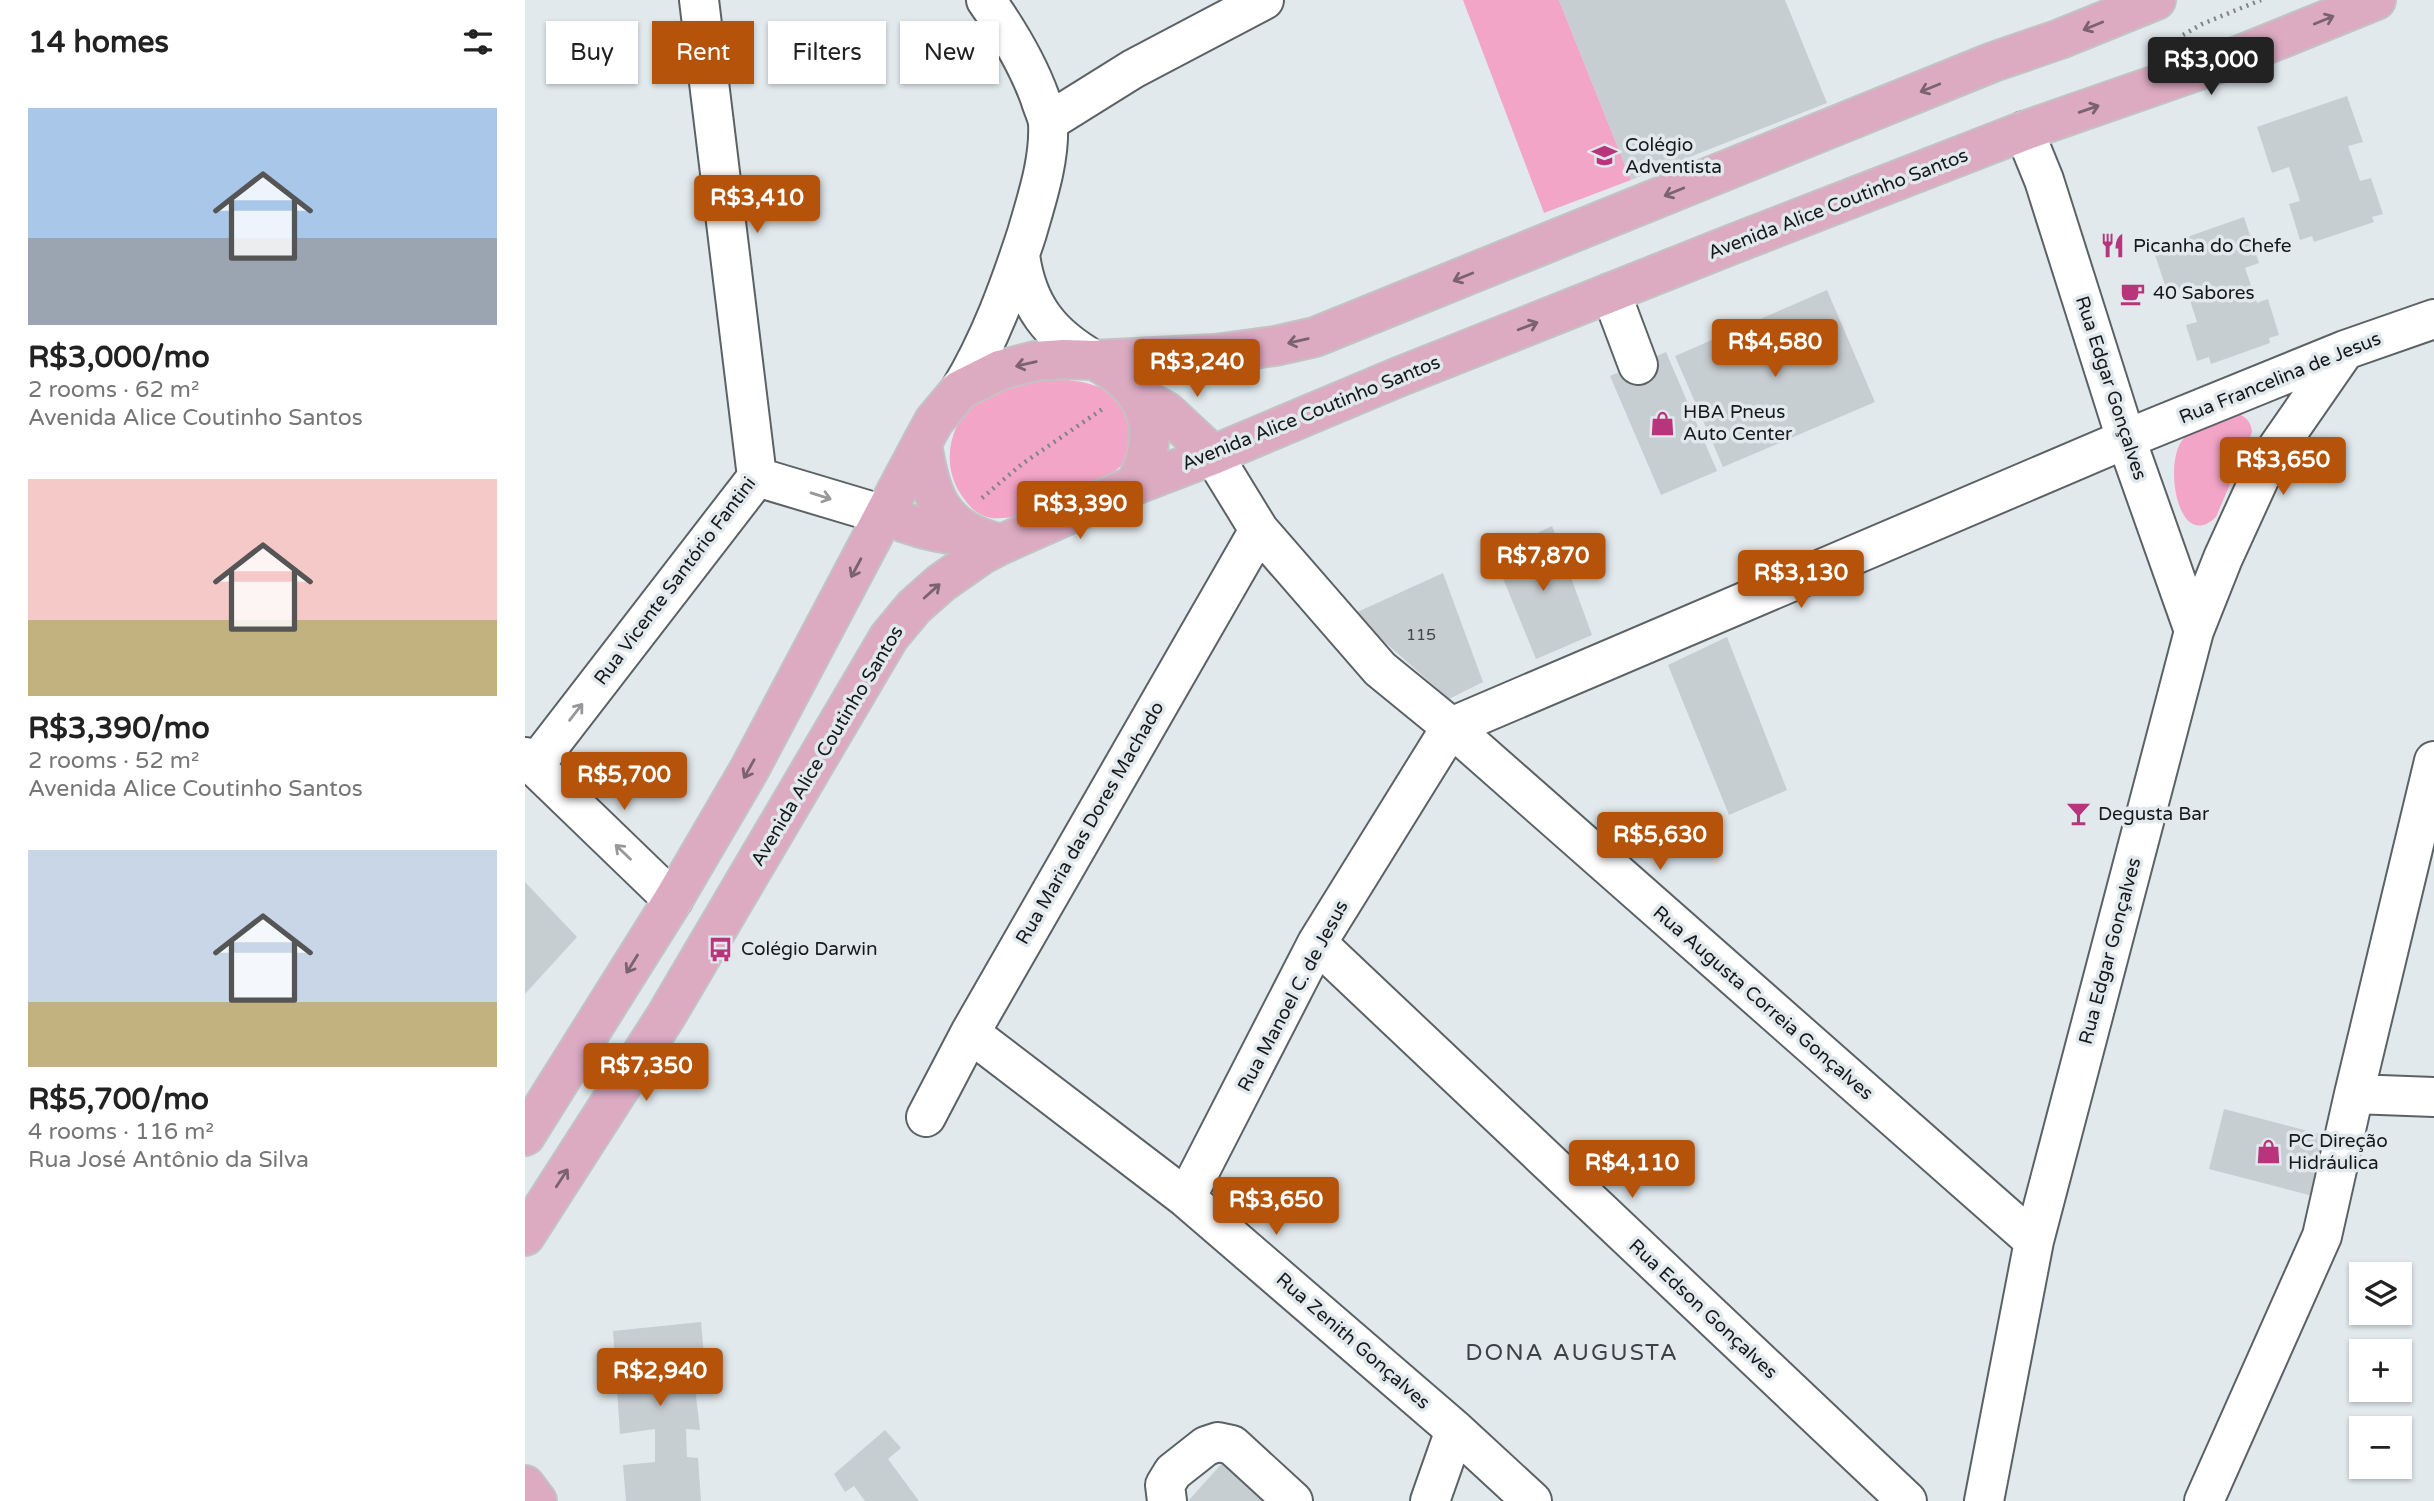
<!DOCTYPE html>
<meta charset="utf-8">
<style>
:root{--surface:#fff;--page:#f2f2f2;--text:#222;--muted:#767676;--accent:#b45309}
body{margin:0;font-family:"Varela Round",sans-serif;background:var(--page);color:var(--text);height:100vh;display:flex;flex-direction:column;font-size:26px;white-space:nowrap}
*{box-sizing:border-box;margin:0}
p{font-size:23px;color:var(--muted)}
.icon{flex:none;width:38px;height:38px;fill:none;stroke:currentColor;stroke-width:2;stroke-linecap:round;stroke-linejoin:round}
.map{position:relative;flex:1;overflow:hidden}
.panel{display:flex;flex-direction:column;background:var(--surface);width:525px}
.panel>*{flex:none}
.guide{position:absolute;left:21px;top:21px;width:665px;height:63px;display:flex;gap:14px}
.controls{position:absolute;left:1824px;top:1262px;display:grid;gap:14px}
.controls a{display:grid;place-items:center;width:63px;height:63px;border-radius:0px;background:var(--surface);box-shadow:0 2px 5px #0004;font-size:35px}
.price{position:absolute;translate:-50% -60px;padding:0 16px;border-radius:7px;background:var(--accent);color:#fff;font-size:23px;line-height:46px;filter:drop-shadow(0 2px 4px #0008)}
.price::after{content:'';position:absolute;left:50%;top:42px;width:21px;height:16px;margin-left:-10px;background:inherit;clip-path:polygon(0 0,100% 0,50% 100%)}
.price.active{background:#222;color:#fff}
ul{padding:0;list-style:none}
li{display:grid;align-content:center;gap:14px;height:371px;padding:0 28px}
li span{display:grid;place-items:center;height:217px;border-radius:0px;color:#555}
li>.icon{margin-inline-start:auto}
span .icon{width:126px;height:126px;fill:#fffc;stroke-width:1}
li b{font-size:30px}
h2{display:flex;justify-content:space-between;align-items:center;height:84px;padding:0 28px;font-size:30px}
.pill{padding:0 24px;border-radius:0px;background:var(--surface);box-shadow:0 2px 5px #0004;font-size:24px;line-height:63px}
.pill.active{background:var(--accent);color:#fff}
main{display:flex;flex:1;min-height:0}
.map>svg:first-child{display:block}
.green{fill:#f3a5c7}
.building{fill:#c7ced2}
.lines{fill:none;stroke-linecap:round;stroke-linejoin:round}
.minor-casing{stroke:#5b6265;stroke-width:42}
.major-casing{stroke:#c3c3c4;stroke-width:42}
.path{stroke:#7e8487;stroke-width:4.5;stroke-dasharray:2 5;stroke-linecap:butt}
.minor{stroke:#fff;stroke-width:38}
.major{stroke:#dcaac1;stroke-width:38}
.oneway{stroke:#7a626e}
.oneway2{stroke:#979899}
.labels{text-anchor:middle;dominant-baseline:central;stroke-width:7;stroke-linejoin:round;paint-order:stroke}
.number-label{font-size:16px;fill:#43474a}
.poi-label{font-size:19px;fill:#171a1c;stroke:#e1e9ed;text-anchor:start}
.street-label{font-size:19px;fill:#171a1c;stroke:#e1e9ed}
.quarter-label{font-size:23px;letter-spacing:2px;fill:#3c4245;stroke:#e1e9ed}
</style>
<main>
<section class="panel">
<h2>14 homes<svg class="icon" aria-label="filters" viewBox="0 0 24 24"><path d="M4 7h16M4 17h16"/><circle cx="9" cy="7" r="2"/><circle cx="15" cy="17" r="2"/></svg></h2>
<ul>
<li><span style="background:linear-gradient(#a9c7e8 60%,#9aa5b1 0)"><svg class="icon" aria-label="home" viewBox="0 0 24 24"><path d="M3 11l9-7 9 7M6 9v11h12V9"/></svg></span><div><b>R$3,000/mo</b><p>2 rooms · 62 m²</p><p>Avenida Alice Coutinho Santos</p></div></li>
<li><span style="background:linear-gradient(#f6c9c9 65%,#c2b280 0)"><svg class="icon" aria-label="home" viewBox="0 0 24 24"><path d="M3 11l9-7 9 7M6 9v11h12V9"/></svg></span><div><b>R$3,390/mo</b><p>2 rooms · 52 m²</p><p>Avenida Alice Coutinho Santos</p></div></li>
<li><span style="background:linear-gradient(#c9d6e8 70%,#c2b280 0)"><svg class="icon" aria-label="home" viewBox="0 0 24 24"><path d="M3 11l9-7 9 7M6 9v11h12V9"/></svg></span><div><b>R$5,700/mo</b><p>4 rooms · 116 m²</p><p>Rua José Antônio da Silva</p></div></li>
</ul>
</section>
<div class="map">
<svg width="1909" height="1501" viewBox="0 0 1909 1501">
<rect width="100%" height="100%" fill="#e1e9ed"/>
<path class="green" d="M938 0H1034L1106 180 1019 213Z
M522 378C555 381 595 383 605 420 609 432 607 450 600 461 591 477 517 512 498 516 489 517 474 519 466 518 455 516 446 509 440 500 415 469 422 427 451 400 469 385 500 383 522 378Z
M1709 413C1720 415 1726 421 1727 432L1691 517C1653 554 1637 461 1659 438 1670 426 1694 420 1709 413Z"/>
<path class="building" d="M1034 0H1260L1302 103 1106 180Z
M1822 96 1838 142 1823 146 1835 181 1846 178 1858 214 1847 217 1849 222 1789 242 1787 236 1775 240 1764 204 1775 201 1764 167 1747 173 1732 127Z
M1719 217 1734 263 1720 268 1732 303 1743 299 1754 335 1744 338 1745 343 1686 364 1684 357 1672 361 1661 325 1672 322 1661 288 1643 294 1628 249Z
M1302 290 1350 402 1198 467 1150 356Z
M1141 352 1192 471 1136 495 1085 376Z
M1027 526 1067 635 1011 659 968 554Z
M918 573 958 682 924 699 828 614Z
M1202 637 1262 790 1204 815 1143 665Z
M0 882 52 937 0 994Z
M1699 1109 1802 1136 1788 1196 1684 1169Z
M176 1322 179 1356 166 1354 175 1430 161 1429 162 1457 173 1458 176 1501H101L98 1465 130 1462V1429L95 1434 88 1331Z
M360 1430 376 1448 363 1459 394 1501H340L329 1486 320 1492 309 1474Z
M700 1460 744 1501H663Z"/>
<g class="lines">
<defs>
<path id="minor" d="M523 122 608 69 739 0
M1499 131 1519 180 1601 439 1669 631
M495 255C502 306 525 335 569 360
M1086 293 1113 365
M435 390C465 340 484 288 502 233 512 198 525 160 523 123 522 115 517 106 515 98 502 62 483 31 461 0
M688 455 734 530 855 669 926 727 1509 1241
M232 477 359 515
M0 757 148 900
M9 766 232 477 174 0
M792 943 1382 1501
M445 1033 661 1198 930 1430 1007 1501
M1829 1094 1909 1097
M401 1117 445 1033 734 530
M661 1198 792 943 926 727 1601 439 1820 350 1909 319
M642 1501 640 1485 648 1472 681 1446 693 1442 707 1445 768 1501
M905 1501 930 1430
M1459 1501 1509 1241 1669 631 1698 558 1741 464 1820 350
M1679 1501 1797 1236 1829 1094 1909 761"/>
<path id="major" d="M569 360C623 387 639 431 610 485
M614 396 642 412 688 455
M397 443C405 498 417 531 477 544
M359 515C388 526 415 536 446 535
M0 1136 148 900 224 770 397 443 409 421 435 390 475 370 510 361 539 359 569 360 690 354 750 346 790 337 1468 62 1535 39 1631 0
M0 1236 141 1016 364 637 389 607 416 583 456 555 477 544 610 485 688 455 871 378 1208 244 1499 131 1703 60 1851 0
M0 1485 12 1501"/>
</defs>
<use href="#minor" class="minor-casing"/>
<use href="#major" class="major-casing"/>
<path class="path" d="M1658 35 1677 24 1736 0
M457 498 497 464 579 408"/>
<use href="#minor" class="minor"/>
<use href="#major" class="major"/>
</g>
<defs><path id="oneway-shaft" d="M-6 0H5M1.5-3L5.5 0L1.5 3" fill="none" stroke-width="1.6" stroke-linecap="round" stroke-linejoin="round" transform="scale(1.75)"/></defs>
<g class="oneway">
<use href="#oneway-shaft" transform="translate(1799 20) rotate(-22)"/>
<use href="#oneway-shaft" transform="translate(1568 26) rotate(158)"/>
<use href="#oneway-shaft" transform="translate(1405 88) rotate(158)"/>
<use href="#oneway-shaft" transform="translate(1564 109) rotate(-19)"/>
<use href="#oneway-shaft" transform="translate(1149 192) rotate(158)"/>
<use href="#oneway-shaft" transform="translate(938 277) rotate(158)"/>
<use href="#oneway-shaft" transform="translate(1003 326) rotate(-21)"/>
<use href="#oneway-shaft" transform="translate(773 341) rotate(167)"/>
<use href="#oneway-shaft" transform="translate(501 364) rotate(167)"/>
<use href="#oneway-shaft" transform="translate(331 568) rotate(118)"/>
<use href="#oneway-shaft" transform="translate(407 591) rotate(-42)"/>
<use href="#oneway-shaft" transform="translate(224 769) rotate(119)"/>
<use href="#oneway-shaft" transform="translate(107 964) rotate(122)"/>
<use href="#oneway-shaft" transform="translate(37 1178) rotate(-57)"/>
</g>
<g class="oneway2">
<use href="#oneway-shaft" transform="translate(296 496) rotate(17)"/>
<use href="#oneway-shaft" transform="translate(51 712) rotate(-52)"/>
<use href="#oneway-shaft" transform="translate(98 852) rotate(-136)"/>
</g>
<defs>
<symbol id="school-bare" viewBox="-9 -9 18 18"><path d="M0-5L7-2L0 1L-7-2ZM-4 1L0 2.5L4 1V4Q0 6-4 4Z" fill="#b8347b" stroke="#e1e9ed" stroke-width="2.5" paint-order="stroke"/></symbol>
<symbol id="restaurant-bare" viewBox="-9 -9 18 18"><path d="M-5-6h1v4h1v-4h1v4h1v-4h1v5L-1.5 .5V6h-2V.5L-5-1ZM5-6V6H3V1.5H1.5Q1.5-4 5-6Z" fill="#b8347b" stroke="#e1e9ed" stroke-width="2.5" paint-order="stroke"/></symbol>
<symbol id="cafe-bare" viewBox="-9 -9 18 18"><path d="M-5.5-4.5H6V0H3Q3 3.5 0 3.5H-2.5Q-5.5 3.5-5.5 0ZM3-3.2v2h1.7v-2ZM-6 4.5H4V6H-6Z" fill="#b8347b" stroke="#e1e9ed" stroke-width="2.5" paint-order="stroke"/></symbol>
<symbol id="shop-bare" viewBox="-9 -9 18 18"><path d="M-5-2.5h2.3a2.7 3.5 0 0 1 5.4 0H5L5.5 6h-11ZM-1.5-2.5h3a1.5 2.3 0 0 0-3 0Z" fill="#b8347b" stroke="#e1e9ed" stroke-width="2.5" paint-order="stroke"/></symbol>
<symbol id="bar-bare" viewBox="-9 -9 18 18"><path d="M-6-5H6L.8 .8V4.5H3.5V6h-7V4.5H-.8V.8Z" fill="#b8347b" stroke="#e1e9ed" stroke-width="2.5" paint-order="stroke"/></symbol>
<symbol id="bus-bare" viewBox="-9 -9 18 18"><path d="M-5-6H5V4H4V6H2V4H-2V6H-4V4H-5ZM-3.5-4V0h7V-4ZM-3.5 1.2v1.5H-2V1.2ZM2 1.2v1.5H3.5V1.2Z" fill="#b8347b" stroke="#e1e9ed" stroke-width="2.5" paint-order="stroke"/></symbol>
</defs>
<g fill-rule="evenodd">
<use href="#school-bare" x="1062" y="138" width="35" height="35"/>
<use href="#restaurant-bare" x="1570" y="228" width="35" height="35"/>
<use href="#cafe-bare" x="1590" y="276" width="35" height="35"/>
<use href="#shop-bare" x="1120" y="406" width="35" height="35"/>
<use href="#bar-bare" x="1536" y="796" width="35" height="35"/>
<use href="#bus-bare" x="178" y="932" width="35" height="35"/>
<use href="#shop-bare" x="1726" y="1134" width="35" height="35"/>
</g>
<g class="labels">
<g class="number-label">
<text x="896" y="635">115</text>
</g>
<g class="poi-label">
<text x="1100" y="145">Colégio<tspan x="1100" dy="22">Adventista</tspan></text>
<text x="1608" y="246">Picanha do Chefe</text>
<text x="1628" y="293">40 Sabores</text>
<text x="1158" y="412">HBA Pneus<tspan x="1158" dy="22">Auto Center</tspan></text>
<text x="1573" y="814">Degusta Bar</text>
<text x="216" y="949">Colégio Darwin</text>
<text x="1763" y="1141">PC Direção<tspan x="1763" dy="22">Hidráulica</tspan></text>
</g>
<g class="street-label">
<text transform="translate(1313 204) rotate(-21)">Avenida Alice Coutinho Santos</text>
<text transform="translate(1755 378) rotate(-22)">Rua Francelina de Jesus</text>
<text transform="translate(1586 388) rotate(72)">Rua Edgar Gonçalves</text>
<text transform="translate(786 413) rotate(-22)">Avenida Alice Coutinho Santos</text>
<text transform="translate(150 581) rotate(-53)">Rua Vicente Santório Fantini</text>
<text transform="translate(302 746) rotate(-59)">Avenida Alice Coutinho Santos</text>
<text transform="translate(565 823) rotate(-60)">Rua Maria das Dores Machado</text>
<text transform="translate(1585 951) rotate(-75)">Rua Edgar Gonçalves</text>
<text transform="translate(768 996) rotate(-62)">Rua Manoel C. de Jesus</text>
<text transform="translate(1238 1003) rotate(41)">Rua Augusta Correia Gonçalves</text>
<text transform="translate(1178 1309) rotate(43)">Rua Edson Gonçalves</text>
<text transform="translate(828 1341) rotate(41)">Rua Zenith Gonçalves</text>
</g>
<g class="quarter-label">
<text x="1047" y="1353">DONA AUGUSTA</text>
</g>
</g>
</svg>
<div class="controls">
<a><svg class="icon" aria-label="layers" viewBox="0 0 24 24"><path d="M12 4l9 5-9 5-9-5zM3 14l9 5 9-5"/></svg></a>
<a>+</a>
<a>−</a>
</div>
<b class="price active" style="left:1686px;top:97px">R$3,000</b>
<b class="price" style="left:232px;top:235px">R$3,410</b>
<b class="price" style="left:1250px;top:379px">R$4,580</b>
<b class="price" style="left:672px;top:399px">R$3,240</b>
<b class="price" style="left:1758px;top:497px">R$3,650</b>
<b class="price" style="left:555px;top:541px">R$3,390</b>
<b class="price" style="left:1018px;top:593px">R$7,870</b>
<b class="price" style="left:1276px;top:610px">R$3,130</b>
<b class="price" style="left:99px;top:812px">R$5,700</b>
<b class="price" style="left:1135px;top:872px">R$5,630</b>
<b class="price" style="left:121px;top:1103px">R$7,350</b>
<b class="price" style="left:1107px;top:1200px">R$4,110</b>
<b class="price" style="left:751px;top:1237px">R$3,650</b>
<b class="price" style="left:135px;top:1408px">R$2,940</b>
<div class="guide">
<a class="pill">Buy</a>
<a class="pill active">Rent</a>
<a class="pill">Filters</a>
<a class="pill">New</a>
</div>
</div>
</main>
